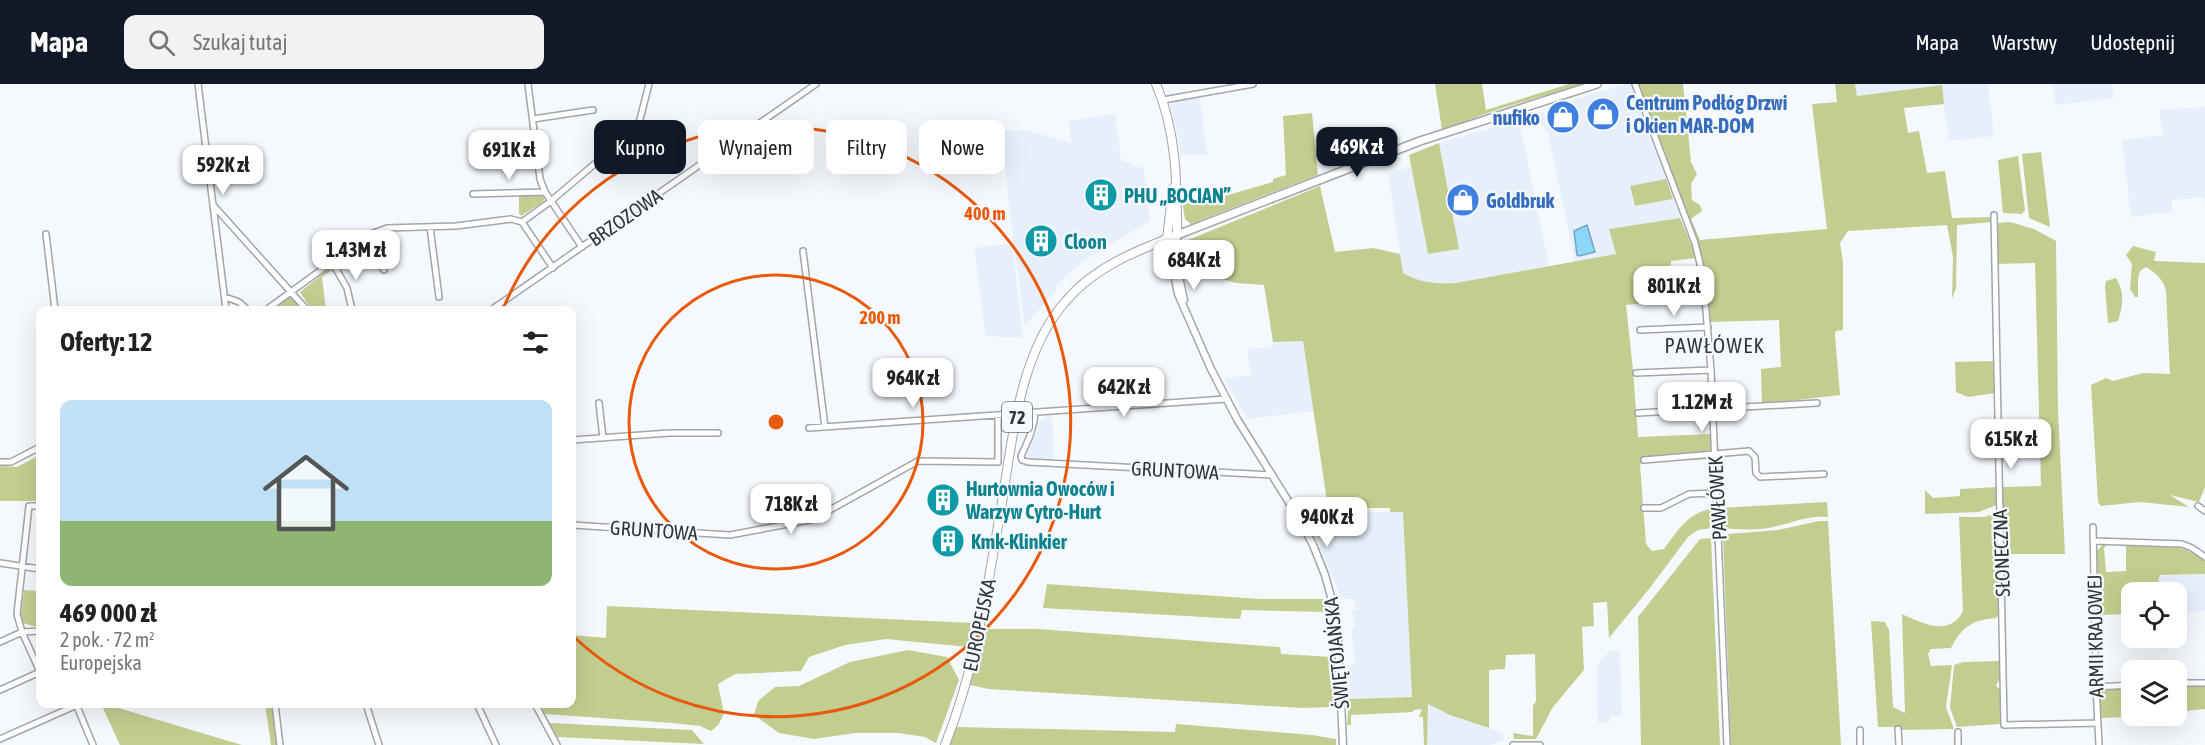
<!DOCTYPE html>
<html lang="pl">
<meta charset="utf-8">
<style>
:root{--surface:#fff;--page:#f2f2f2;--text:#222;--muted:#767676;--accent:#111827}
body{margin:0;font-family:"Asap Condensed",sans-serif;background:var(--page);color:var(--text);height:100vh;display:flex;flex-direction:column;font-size:22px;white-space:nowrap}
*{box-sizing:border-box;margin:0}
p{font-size:20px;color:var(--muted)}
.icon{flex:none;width:33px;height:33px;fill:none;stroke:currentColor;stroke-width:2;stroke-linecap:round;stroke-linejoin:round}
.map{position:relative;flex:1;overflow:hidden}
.details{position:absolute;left:36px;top:222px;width:540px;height:402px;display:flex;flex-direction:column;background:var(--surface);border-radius:12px;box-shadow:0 6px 24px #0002}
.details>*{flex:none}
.banner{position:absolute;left:594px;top:36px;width:570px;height:54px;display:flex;gap:12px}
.tools{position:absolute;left:2121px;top:498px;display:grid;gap:12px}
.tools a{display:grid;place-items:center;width:66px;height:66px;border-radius:12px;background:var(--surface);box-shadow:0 6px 24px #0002;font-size:30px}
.price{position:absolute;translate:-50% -51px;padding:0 14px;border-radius:12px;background:#fff;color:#222;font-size:20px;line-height:39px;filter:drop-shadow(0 2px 3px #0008)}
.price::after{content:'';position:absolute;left:50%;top:36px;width:18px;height:14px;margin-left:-9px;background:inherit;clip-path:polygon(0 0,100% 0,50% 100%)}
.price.selected{background:var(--accent);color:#fff}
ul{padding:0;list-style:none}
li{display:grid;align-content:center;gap:12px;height:318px;padding:0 24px}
li span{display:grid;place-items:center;height:186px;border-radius:12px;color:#555}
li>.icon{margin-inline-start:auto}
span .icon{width:108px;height:108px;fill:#fffc;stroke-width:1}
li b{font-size:26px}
h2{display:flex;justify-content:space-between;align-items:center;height:72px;padding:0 24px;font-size:26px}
.tag{padding:0 21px;border-radius:12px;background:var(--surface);box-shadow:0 6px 24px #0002;font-size:21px;line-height:54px}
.tag.selected{background:var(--accent);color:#fff}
header{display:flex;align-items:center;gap:36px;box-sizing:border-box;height:84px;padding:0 30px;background:var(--accent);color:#fff}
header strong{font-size:28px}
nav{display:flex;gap:33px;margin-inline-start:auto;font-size:21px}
.search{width:420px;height:54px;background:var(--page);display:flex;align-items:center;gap:15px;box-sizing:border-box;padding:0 21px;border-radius:12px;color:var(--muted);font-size:22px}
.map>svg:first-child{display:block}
.built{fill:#e6effa}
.green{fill:#c2ce90}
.water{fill:#8ed7fa;stroke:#72a6c0;stroke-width:1.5}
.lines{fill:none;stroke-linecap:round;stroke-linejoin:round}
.minor-casing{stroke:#a0a6ad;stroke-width:8}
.tertiary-casing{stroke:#a0a6ad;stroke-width:9}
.secondary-casing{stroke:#a0a6ad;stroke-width:10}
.primary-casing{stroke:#a0a6ad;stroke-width:10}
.minor{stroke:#fff;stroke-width:5}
.tertiary{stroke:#fff;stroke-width:6}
.secondary{stroke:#fff;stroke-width:7}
.primary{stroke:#fff;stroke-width:8}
.ring{fill:none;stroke:#e8590c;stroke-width:3}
.labels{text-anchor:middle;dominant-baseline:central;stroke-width:4.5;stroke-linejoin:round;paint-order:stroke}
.shield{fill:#f5f9fe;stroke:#6c7073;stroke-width:1.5}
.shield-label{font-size:18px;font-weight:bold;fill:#323538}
.shop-label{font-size:20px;font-weight:bold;fill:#366cbe;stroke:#f5f9fe;text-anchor:start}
.culture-label{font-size:20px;font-weight:bold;fill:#0d838f;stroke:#f5f9fe;text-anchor:start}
.street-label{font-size:20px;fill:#323538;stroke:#f5f9fe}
.neighbourhood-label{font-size:21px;letter-spacing:1.5px;fill:#323538;stroke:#f5f9fe}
.centre{fill:#e8590c;stroke:#f5f9fe;stroke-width:3}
.ring-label{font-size:18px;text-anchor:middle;font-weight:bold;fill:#e8590c;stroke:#f5f9fe;stroke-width:4.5;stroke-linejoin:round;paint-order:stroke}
</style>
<header>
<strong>Mapa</strong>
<div class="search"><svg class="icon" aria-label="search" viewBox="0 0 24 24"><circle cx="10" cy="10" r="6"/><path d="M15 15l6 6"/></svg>Szukaj tutaj</div>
<nav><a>Mapa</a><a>Warstwy</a><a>Udostępnij</a></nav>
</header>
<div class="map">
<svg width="2205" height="661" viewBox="0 0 2205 661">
<rect width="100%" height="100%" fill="#f5f9fe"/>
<path class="built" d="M1626 0H1630L1666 95 1630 102 1635 122 1673 115 1680 134 1610 145 1616 170 1575 178 1548 48 1540 40 1538 28 1543 27 1545 32 1555 28 1553 22Z
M1855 0H1988L1994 52 1949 57 1941 1 1857 12Z
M2053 0H2112L2114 14 2056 21Z
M1200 12 1207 71H1180L1179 59 1170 17Z
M2205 23V126L2204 113 2172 116V128L2131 133 2122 56 2163 51 2159 26Z
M1115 30 1121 76 1144 85 1150 137 1088 174 1071 187 1056 202V206L1025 242 1010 131 1002 47 1025 46 1071 59 1069 37Z
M1519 36 1549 182 1456 199 1434 200 1413 195 1403 189 1388 89 1411 83 1428 170 1458 165 1439 59Z
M1012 159 1023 254 986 252 974 164Z
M1303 256 1314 327 1247 335 1224 294 1251 291 1247 265 1273 263V258Z
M1052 329 1054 377 1031 374 1027 371 1041 336Z
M1403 428 1412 613 1349 615 1347 583 1355 580 1351 545 1355 543 1352 527 1357 525 1353 514 1346 515 1340 511 1308 436 1329 429Z
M2205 490V527L2177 528 2176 508H2145L2144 492Z
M1620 566 1622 631H1611L1610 638 1598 639 1597 582 1609 567Z
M1428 620 1450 631 1503 649V656L1490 661H1427Z"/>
<path class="green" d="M1435 0H1482L1486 26 1569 0H1583L1496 26 1442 46Z
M1637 0H1683L1691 78 1697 90 1691 100 1692 116 1700 121 1702 127 1691 135 1700 156 1827 145 1812 20 1837 18 1835 0H1855L1857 12 1942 1 1944 20 1904 24 1908 49 1919 47 1927 89 1945 87 1952 134 1992 133 1993 138 1957 141 1956 204 1952 215 1953 173 1947 141 1848 147 1840 159 1843 178V246L1836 247 1835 251 1840 311 1762 320 1761 285 1781 283 1779 236 1710 238 1704 185Z
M1312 29 1318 91 1191 140 1185 135 1182 116 1221 113 1273 98V95L1286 91 1283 32Z
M1439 59 1459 165 1428 170 1409 71Z
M2041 68 2050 143 2029 134 2022 70Z
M2018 72 2025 126 2022 130 2003 129 1998 76Z
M1666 95 1673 115 1635 122 1630 102Z
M1320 102 1335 168 1373 164 1400 170 1403 189C1420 199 1436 200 1456 199L1616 170 1609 145 1680 134 1697 174 1671 177V181L1638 188V220L1626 221 1633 286 1638 353 1711 350 1712 375 1644 378 1640 381 1646 460 1652 467 1664 465C1679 445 1689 427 1716 424V441L1712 444 1698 446 1688 453 1649 505 1609 554 1607 518 1593 519 1594 542 1582 543 1584 586 1553 623 1536 655H1514L1513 649 1533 652V622L1536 617 1535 570 1506 571 1505 585 1489 586V644L1450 631 1428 620 1427 661H1424L1423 633H1419L1422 625 1413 626V628L1351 631V641H1347L1348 627 1350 626 1349 615 1412 613 1403 428H1390V424H1328L1303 257 1273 258 1264 201 1236 199 1184 183 1188 156Z
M519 111H544L545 114 543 118 521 132 519 129Z
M2010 138 2034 145 2056 157 2058 326 2065 470H2004L2001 403 2041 402 2035 179 1997 180 1996 139Z
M2133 162 2156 168 2154 177 2205 179V403L2199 418 2170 411 2189 423 2140 418 2101 422 2098 418 2091 301 2106 294 2113 297 2143 289 2170 290 2166 207C2163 195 2156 189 2146 183L2140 187 2138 195V213H2135L2130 205 2132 180 2126 171Z
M329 185 333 186 322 193 326 226H312L300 208Z
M2116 194C2125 208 2123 222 2118 237L2108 239 2105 203 2106 197Z
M286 213 293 214 305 226H269Z
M1995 277V309L1968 313 1956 308 1955 278Z
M40 371V417H0V382L17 383Z
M1998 403 1999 420 1979 428 1925 430V406L1933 414 1960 412V405Z
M1827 418 1828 433C1807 431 1792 439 1773 443 1757 447 1737 445 1721 444L1720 442 1719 424Z
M1998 429 2001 526 1996 534C1972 536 1962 543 1951 564L1931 565 1928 570 1931 582 1952 581 1946 623 1954 645 1902 646 1897 643H1878L1871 537 1885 538 1889 546 1893 623 1905 629 1902 530C1923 540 1950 553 1963 527L1959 433H1984Z
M1819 437H1828L1841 661H1731L1723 454 1728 450 1778 446Z
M1711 454 1720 661H1641L1638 533 1700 455Z
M2107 460 2104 464 2106 488 2126 487V460C2159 461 2177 458 2205 476V490L2160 491 2158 498 2148 508H2132L2131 530 2098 531 2097 467 2102 461Z
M1047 500 1259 515H1323L1326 528 1242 526 1240 535 1043 524Z
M24 506 40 507V544L23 539 21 531Z
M607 522 973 539 968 563 886 555 845 561 809 573 801 587 735 590 718 600 724 630 718 641 711 647 700 642 672 639 545 630 539 620H572V551L606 554Z
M983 545H1038L1280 563 1281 570 1333 573 1334 623 1302 624 989 605 970 601Z
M908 566 947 573 959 596 936 659 925 653 898 649H855L814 655 779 649 754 631 758 617 775 603 799 602 850 578Z
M1999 577V596L1996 602 2000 605 2003 636 2000 640 1957 643 1950 624 1954 581 1963 578Z
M2205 600V625L2177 628 2176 602Z
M2131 603 2132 632H2157L2100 634 2099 607 2104 604Z
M101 620H105L242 661H120Z
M263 620H274L279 661H271L265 620Z
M550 639 692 646 704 660 557 653Z
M1176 640 1312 651 1336 655V661H949L957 643 1175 648Z"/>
<path class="water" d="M1587 141 1595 168 1579 172 1577 171 1574 147Z"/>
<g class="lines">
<defs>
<path id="minor" d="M198 0 226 226
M528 0 540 95 545 108 582 163
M1635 0 1695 159 1703 192 1711 286 1727 661
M1163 16 1253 0
M533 35 593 26
M514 66 537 65
M473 110 545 108
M213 121 307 226
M1994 131 2004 641 2098 639
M522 138 551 117 638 43 649 0
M430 143 439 213
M46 150 55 226
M361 157 384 186
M803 167 825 343
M332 178 347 204 352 226
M225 213 239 218 248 226
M266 226 361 157 373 149 387 144 456 142 511 135 522 138 553 184
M491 226 816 0
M1640 246 1708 243
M1636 289 1711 286
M599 319 603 354
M1035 329C1034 345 1028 357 1021 372L1022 376 1028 378 1272 391
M1638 329 1817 319
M809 344 1226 315
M572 356 669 349H718
M1644 376 1749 367 1755 373 1756 389 1760 393 1824 390
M0 378H11L40 363
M40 422H29L17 530 22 548 40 588
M2198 422 2205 427
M1644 424H1661L1689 410 1717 409
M572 441 730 451 810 436 819 432 918 377 998 378V331
M2093 443 2096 603 2099 661
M2094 457 2182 460 2192 464 2205 473
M0 479 40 485
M0 558 22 548 40 547
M2176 599H2205
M2096 603 2132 601
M0 606 40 588
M76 620 93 661
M275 620 280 661
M366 620 379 661
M477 620 496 661
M535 620 557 661
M1898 645 1899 661
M1860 646V661
M0 655 77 621
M1513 661H1540
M1958 661V648"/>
<path id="tertiary" d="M1177 151 1179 193 1184 216
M1167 155 1178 210 1211 285 1237 335 1300 436 1313 461 1325 491 1333 520 1338 554 1343 661"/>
<path id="secondary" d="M1177 151 1420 57 1597 0"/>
<path id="primary" d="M1167 155 1173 104
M945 661C974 588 986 513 999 436 1012 365 1016 274 1065 218 1094 183 1136 167 1177 151 1177 100 1177 48 1156 0"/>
</defs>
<use href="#minor" class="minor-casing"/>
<use href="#tertiary" class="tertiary-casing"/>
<use href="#secondary" class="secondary-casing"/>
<use href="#primary" class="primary-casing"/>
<use href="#minor" class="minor"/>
<use href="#tertiary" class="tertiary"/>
<use href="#secondary" class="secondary"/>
<use href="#primary" class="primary"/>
</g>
<g class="ring">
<circle cx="776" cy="338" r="147"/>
<path d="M503 225A295 295 0 1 1 573 552"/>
</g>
<defs>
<symbol id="shop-disc" viewBox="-11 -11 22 22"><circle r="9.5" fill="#3f7fe0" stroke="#f5f9fe"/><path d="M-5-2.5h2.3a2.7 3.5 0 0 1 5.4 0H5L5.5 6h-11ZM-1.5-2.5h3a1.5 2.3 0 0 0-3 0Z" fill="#fff"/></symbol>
<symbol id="building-disc" viewBox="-11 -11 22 22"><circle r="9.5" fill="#0f9aa8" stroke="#f5f9fe"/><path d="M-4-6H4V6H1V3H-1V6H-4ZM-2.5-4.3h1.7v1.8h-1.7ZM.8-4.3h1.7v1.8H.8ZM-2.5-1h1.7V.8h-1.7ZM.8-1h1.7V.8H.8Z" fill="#fff"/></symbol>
</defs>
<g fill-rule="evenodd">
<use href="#shop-disc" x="1584" y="11" width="38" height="38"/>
<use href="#shop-disc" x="1544" y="14" width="38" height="38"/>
<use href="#building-disc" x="1082" y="92" width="38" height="38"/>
<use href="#shop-disc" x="1444" y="97" width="38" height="38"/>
<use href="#building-disc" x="1022" y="138" width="38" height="38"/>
<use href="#building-disc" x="924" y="397" width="38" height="38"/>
<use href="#building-disc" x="929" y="438" width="38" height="38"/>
</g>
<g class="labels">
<rect class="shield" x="1002" y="318" width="30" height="30" rx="4.5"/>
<g class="shield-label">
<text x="1017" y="333">72</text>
</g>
<g class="shop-label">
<text x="1626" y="18">Centrum Podłóg Drzwi<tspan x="1626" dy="23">i Okien MAR-DOM</tspan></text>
<text x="1540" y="33" text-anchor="end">nufiko</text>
<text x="1486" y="116">Goldbruk</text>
</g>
<g class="culture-label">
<text x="1124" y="111">PHU „BOCIAN”</text>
<text x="1064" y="157">Cloon</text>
<text x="966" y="404">Hurtownia Owoców i<tspan x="966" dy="23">Warzyw Cytro-Hurt</tspan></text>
<text x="971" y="457">Kmk-Klinkier</text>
</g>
<g class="street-label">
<text transform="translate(625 133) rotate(-35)">BRZOZOWA</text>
<text transform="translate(1175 386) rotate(3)">GRUNTOWA</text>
<text transform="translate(1717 414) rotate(-93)">PAWŁÓWEK</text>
<text transform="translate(654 446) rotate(4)">GRUNTOWA</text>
<text transform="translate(2001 469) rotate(-92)">SŁONECZNA</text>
<text transform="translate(979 541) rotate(-78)">EUROPEJSKA</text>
<text transform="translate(2095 552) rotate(-91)">ARMII KRAJOWEJ</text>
<text transform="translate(1336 569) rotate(-96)">ŚWIĘTOJAŃSKA</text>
</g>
<g class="neighbourhood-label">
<text x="1715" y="261">PAWŁÓWEK</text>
</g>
</g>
<circle cx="776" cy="338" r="9" class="centre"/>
<g class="ring-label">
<text x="985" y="136">400 m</text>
<text x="880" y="240">200 m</text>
</g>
</svg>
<div class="tools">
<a><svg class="icon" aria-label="locate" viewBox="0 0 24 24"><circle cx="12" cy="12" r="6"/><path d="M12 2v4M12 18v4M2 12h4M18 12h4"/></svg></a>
<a><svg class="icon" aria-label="layers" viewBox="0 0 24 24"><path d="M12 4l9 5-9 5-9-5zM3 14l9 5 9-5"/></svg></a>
</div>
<b class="price selected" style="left:1357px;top:94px">469K zł</b>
<b class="price" style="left:509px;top:97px">691K zł</b>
<b class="price" style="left:223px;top:112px">592K zł</b>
<b class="price" style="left:356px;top:197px">1.43M zł</b>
<b class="price" style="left:1194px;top:207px">684K zł</b>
<b class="price" style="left:1674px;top:233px">801K zł</b>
<b class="price" style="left:913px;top:325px">964K zł</b>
<b class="price" style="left:1124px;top:334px">642K zł</b>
<b class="price" style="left:1702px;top:349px">1.12M zł</b>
<b class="price" style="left:2011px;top:386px">615K zł</b>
<b class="price" style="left:791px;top:451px">718K zł</b>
<b class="price" style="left:1327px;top:464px">940K zł</b>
<div class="banner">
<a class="tag selected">Kupno</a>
<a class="tag">Wynajem</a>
<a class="tag">Filtry</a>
<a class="tag">Nowe</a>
</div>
<section class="details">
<h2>Oferty: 12<svg class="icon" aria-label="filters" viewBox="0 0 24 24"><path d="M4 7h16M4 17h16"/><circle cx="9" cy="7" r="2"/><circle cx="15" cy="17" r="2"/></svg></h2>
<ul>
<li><span style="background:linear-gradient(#bfe0f5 65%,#8fb573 0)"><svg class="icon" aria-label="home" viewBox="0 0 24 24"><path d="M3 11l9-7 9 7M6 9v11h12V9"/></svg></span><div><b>469 000 zł</b><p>2 pok. · 72 m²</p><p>Europejska</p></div></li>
</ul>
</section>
</div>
